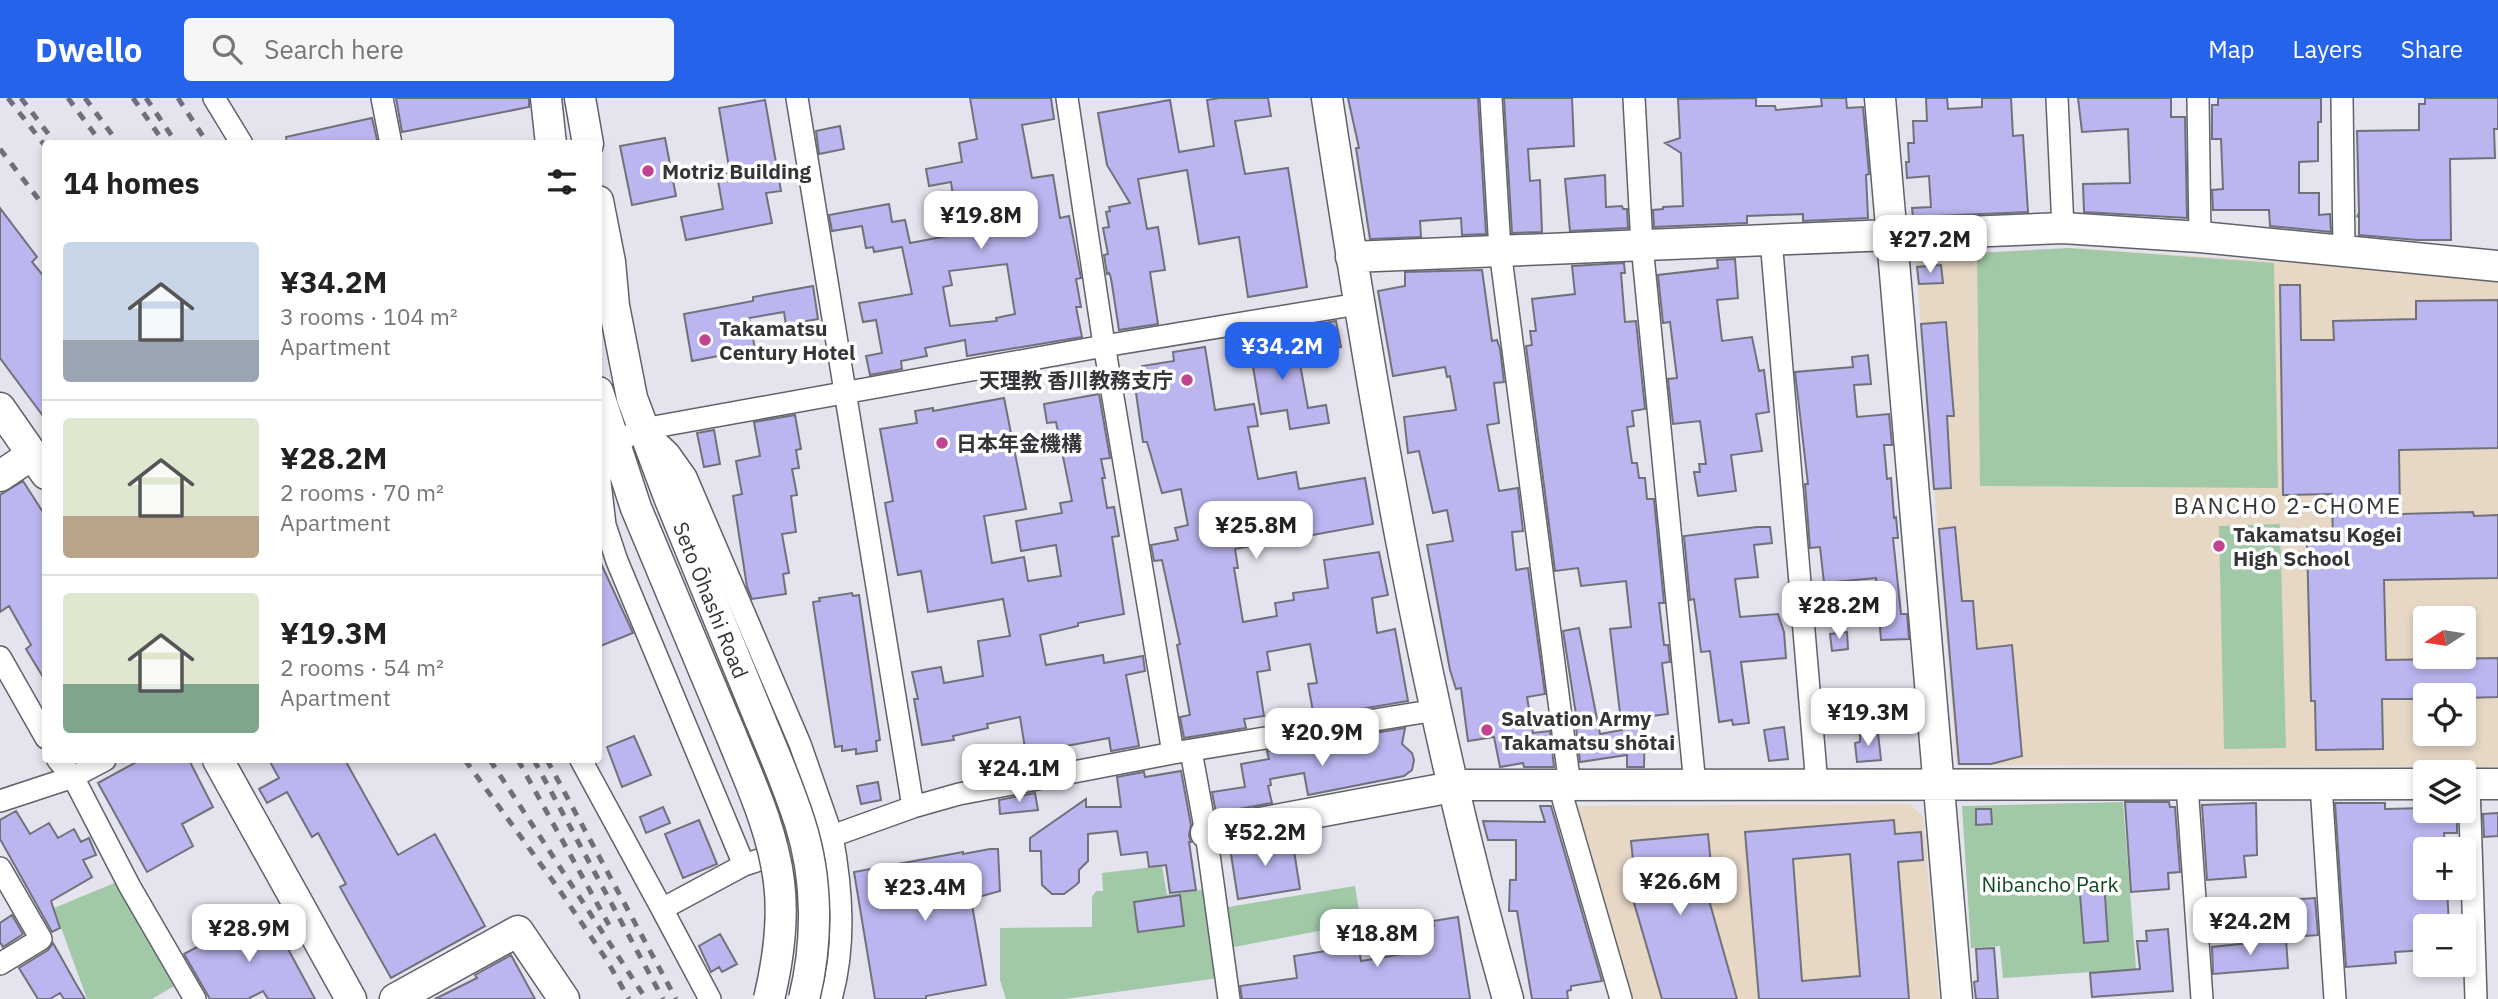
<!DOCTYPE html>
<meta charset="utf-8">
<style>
:root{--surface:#fff;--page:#f6f6f6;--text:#222;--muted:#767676;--line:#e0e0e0;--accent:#2563eb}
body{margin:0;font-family:"IBM Plex Sans","Noto Sans JP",sans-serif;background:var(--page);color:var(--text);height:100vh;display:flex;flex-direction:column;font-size:26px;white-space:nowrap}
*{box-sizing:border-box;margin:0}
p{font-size:23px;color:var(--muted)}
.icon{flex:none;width:38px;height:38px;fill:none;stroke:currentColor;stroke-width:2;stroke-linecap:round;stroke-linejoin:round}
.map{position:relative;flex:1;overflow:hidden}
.details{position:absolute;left:42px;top:42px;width:560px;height:623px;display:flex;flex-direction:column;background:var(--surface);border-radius:7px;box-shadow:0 4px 10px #0003}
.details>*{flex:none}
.needle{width:46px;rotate:258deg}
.buttons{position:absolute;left:2413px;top:508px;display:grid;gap:14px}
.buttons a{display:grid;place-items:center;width:63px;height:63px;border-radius:7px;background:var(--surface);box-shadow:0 4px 10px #0003;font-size:35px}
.price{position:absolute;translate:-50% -60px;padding:0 16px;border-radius:14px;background:#fff;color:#222;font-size:23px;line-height:46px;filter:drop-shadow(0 2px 4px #0008)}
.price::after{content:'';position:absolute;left:50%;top:42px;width:21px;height:16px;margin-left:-10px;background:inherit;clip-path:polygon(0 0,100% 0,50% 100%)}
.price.selected{background:var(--accent);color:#fff}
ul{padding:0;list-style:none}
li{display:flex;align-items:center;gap:21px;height:175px;padding:0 21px}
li+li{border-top:2px solid var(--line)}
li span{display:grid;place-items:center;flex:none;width:196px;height:140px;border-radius:7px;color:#555}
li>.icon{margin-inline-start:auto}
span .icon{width:84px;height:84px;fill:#fffc;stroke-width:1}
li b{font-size:30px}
h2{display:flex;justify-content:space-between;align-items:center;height:84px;padding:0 21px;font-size:30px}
header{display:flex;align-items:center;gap:42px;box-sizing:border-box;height:98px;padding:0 35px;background:var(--accent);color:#fff}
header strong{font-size:33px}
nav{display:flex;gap:38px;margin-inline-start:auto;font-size:24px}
.search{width:490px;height:63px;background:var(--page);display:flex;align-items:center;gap:18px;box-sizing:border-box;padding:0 24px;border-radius:7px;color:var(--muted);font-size:26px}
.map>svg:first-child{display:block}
.education{fill:#e7d8c6;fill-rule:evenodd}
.green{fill:#a1c8a7}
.building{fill:#bbb6ef;stroke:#72717b;stroke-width:2;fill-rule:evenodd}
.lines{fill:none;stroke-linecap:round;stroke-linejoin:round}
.street-casing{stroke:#61616a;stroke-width:24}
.secondary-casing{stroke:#61616a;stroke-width:33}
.street{stroke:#fff;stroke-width:21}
.secondary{stroke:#fff;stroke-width:30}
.rail{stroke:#706f75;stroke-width:5;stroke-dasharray:9 9;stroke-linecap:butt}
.secondary-bridge-casing{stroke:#61616a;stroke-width:33;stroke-linecap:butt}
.secondary-bridge{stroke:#fff;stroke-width:30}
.poi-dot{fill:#c2438f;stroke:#fff;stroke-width:2.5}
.labels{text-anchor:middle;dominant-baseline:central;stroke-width:7;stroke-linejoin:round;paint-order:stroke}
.poi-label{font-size:21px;font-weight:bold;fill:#353438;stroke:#fff;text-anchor:start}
.street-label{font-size:21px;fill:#353438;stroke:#fff}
.park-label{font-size:21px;fill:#104922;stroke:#fff}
.neighbourhood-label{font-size:23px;letter-spacing:2px;fill:#353438;stroke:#fff}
</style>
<header>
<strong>Dwello</strong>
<div class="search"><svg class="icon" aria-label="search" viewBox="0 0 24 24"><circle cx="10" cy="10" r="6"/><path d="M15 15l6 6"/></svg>Search here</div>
<nav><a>Map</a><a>Layers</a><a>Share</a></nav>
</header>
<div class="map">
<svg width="2498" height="901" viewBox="0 0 2498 901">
<rect width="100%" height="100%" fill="#e4e3ee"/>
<path class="education" d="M2069 150 2348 168 2498 181V669L1957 667 1915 158ZM2426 520H2464V558H2426ZM2426 597H2464V635H2426Z
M1910 706 1923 718 1939 901H1625L1569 708Z"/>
<path class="green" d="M2069 150 2274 165 2278 390 1980 388 1977 155Z
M2280 426 2286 650 2224 651 2219 428Z
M2123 704 2136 871 2003 880 2000 848 1971 850 1962 708Z
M1162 768 1167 797 1207 791 1219 880 1065 901H1006L1000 882V830L1092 829V799L1096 793H1103L1102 775Z
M117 784 176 887 152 901H87L54 810Z
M1355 788 1361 825 1229 850 1222 810Z"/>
<path class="building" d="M396 0H529V9L402 34Z
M970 0H1051L1054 21 1022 27 1032 80 1053 77 1060 120 1069 118 1081 180 1076 181 1081 209H1076L1082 239 967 258 965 242 925 250 927 258 901 263 902 271 870 277 866 258 882 255 876 222 863 224 859 205 912 196 902 149 874 154 873 149 866 150 862 128 832 133 829 117 889 106 892 124 905 122 910 145 958 136 951 84 929 88 926 71 962 64 959 45 977 41ZM1007 166 1015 216 996 220 997 223 950 228 943 189 952 187 949 173Z
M1220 0H1268L1271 18 1235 23 1245 76 1288 70 1307 189 1248 199 1239 139 1199 146 1187 72 1138 81 1147 131 1158 129 1165 172 1150 174 1158 226 1119 232 1111 180 1109 175 1107 176 1104 157 1108 156 1103 130 1109 129 1106 114 1110 113 1109 109 1130 105 1107 67 1098 15 1170 2 1179 54 1214 48 1207 2Z
M1348 0H1478L1486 136 1462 137 1461 120 1420 123 1421 139 1370 141 1356 50H1359Z
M1504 0H1572L1574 48 1528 51 1530 83 1540 82 1542 134 1512 135Z
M1756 0V8H1775L1776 12 1822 8 1821 0H1846L1847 10 1863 9 1869 76 1866 77 1868 120 1803 123V116L1747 118V125L1654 129 1653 112 1663 111V109L1683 108 1681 55 1665 45 1680 40 1678 1Z
M1926 0H1947L1948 11 1982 9V0H2011L2013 38 2023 37 2028 114 1913 119 1912 110 1931 109 1929 78 1907 80 1906 64H1909L1908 45H1914L1913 23H1927Z
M2078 0H2171V19H2185L2187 120 2084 114 2083 86 2130 85 2128 31 2082 34Z
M2218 0H2321V24H2318V63L2299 64V95H2319V117L2330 116 2331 134 2270 128 2269 112H2213L2212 92 2223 91 2221 41H2212V7H2218Z
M2425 0H2498V31H2494L2495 60 2450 61 2451 142H2417L2359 137V117L2357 119 2359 115 2357 33 2419 32V6H2425Z
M765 2 781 93 766 95 772 125 686 142 681 119 723 111 717 77 730 75 719 10Z
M372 20 378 46H287L286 39Z
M840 28 844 51 819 56 816 33Z
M665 40 676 98 632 107 620 48Z
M1605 77 1606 109 1622 108 1623 111H1627L1628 130 1570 133 1565 81Z
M0 110 37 159 32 164 46 181V322L0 260Z
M1735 161 1738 200 1717 202 1722 243 1752 239 1759 273 1764 272 1769 314 1756 316 1762 353 1731 357 1736 393 1698 398 1694 374H1700L1699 366H1706L1700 323 1673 326 1668 281 1677 280 1670 224 1663 225 1658 177 1718 170 1717 162Z
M1624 165 1625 175H1621L1625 224 1636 223 1645 311 1632 313 1634 328 1627 329 1632 365H1637L1639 380H1645L1647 401H1654L1664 505H1659L1664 547H1668L1670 564 1662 565 1668 616 1645 619 1644 669H1627V657L1580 664 1576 629H1578L1563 533 1579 530 1600 636 1622 632 1610 531 1631 529 1626 483 1581 488 1578 470 1555 473 1526 248 1532 247 1530 233H1536L1532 201 1575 196 1572 168Z
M1941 167 1943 185 1919 186 1917 169Z
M1482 172 1492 243 1497 242 1500 251 1504 284 1494 285 1499 325 1487 327 1499 393 1518 390 1523 433 1512 434 1516 472 1528 470 1545 596 1527 599 1533 635 1550 633 1554 669H1524L1523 665 1500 669 1494 639 1468 643 1461 590 1456 591 1450 572 1427 447 1453 443 1447 412 1433 415 1419 353 1408 355 1404 319 1456 312 1450 278 1447 279 1445 269 1393 278 1378 193 1405 188V174Z
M2280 187H2300L2301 242H2334L2333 223 2416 221V203L2498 202V350L2399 352 2400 416 2473 414 2474 418 2498 417V480L2384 482 2386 562 2498 560V599L2464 600V597H2426V601H2382L2383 651 2316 652 2315 603H2311L2307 445 2333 444 2332 396 2283 397Z
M813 188 818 221 786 227 784 214 749 220 755 251 692 263 684 216 753 203V199Z
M1336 223 1341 249 1318 253 1313 227Z
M1946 224 1954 318H1947L1951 390 1934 391 1921 226Z
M1268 234 1270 248 1296 244 1308 310 1326 307 1329 325 1290 331 1287 312 1261 316 1252 263 1248 264 1244 238Z
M1205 249 1215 312 1254 306 1258 328 1248 329 1258 381 1296 374 1299 391 1365 380 1373 426 1235 451 1238 470H1234L1243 524 1277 518 1275 505 1294 502 1293 495 1328 490 1324 462 1379 454 1388 497 1372 500 1377 535 1395 531 1408 603 1314 619 1308 586 1317 585 1310 546 1267 554 1270 572 1257 574 1264 618 1244 621 1246 630 1184 640 1180 619 1190 617 1177 547 1180 546 1162 462 1154 463 1151 447 1178 442 1175 430 1188 427 1181 391 1162 395 1147 344H1143L1134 281 1143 279 1142 268 1174 263 1173 254Z
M1868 257 1871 286 1854 287 1857 319 1889 316 1892 347H1884L1887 381 1891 380 1894 420 1896 419 1898 440H1893L1901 516H1907L1909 541 1881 542 1876 480 1824 485 1820 449 1810 450 1805 386H1808L1795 274 1853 269 1852 259Z
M1099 296 1110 360 1101 361 1105 380H1102L1107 410 1114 409 1119 438 1112 439 1124 516 1078 525V528L1040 537 1046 567 1103 557 1104 565 1143 558 1145 573 1126 577 1139 648 1111 653 1109 640 1050 651 1052 665 1028 669 1020 619 987 626 988 630 953 638 954 642 922 647 914 601H918L912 574 941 569 944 585 983 578 978 543 1010 538 1003 501 928 514 921 473 898 477 885 405 893 403 880 331 917 325 915 313 933 310V313L1004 300 1026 411 984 418 992 465 1024 459 1028 483 1061 478 1056 447 1021 453 1016 423 1062 415 1060 405 1072 403 1056 324 1047 325 1044 306Z
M795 317 801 351 796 352 799 370 792 371 797 397 791 398 796 434 782 436 789 475 783 476 786 496 752 501 747 489 733 398 742 396 736 363 760 358 754 324Z
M714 332 720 366 704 369 697 335Z
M23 383 46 419V584L26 551 31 547 9 508 0 514V397Z
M1757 429H1770L1772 445 1754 447 1758 479 1735 481 1740 519 1778 516 1784 534 1786 560 1741 564 1749 625 1733 627 1732 622 1719 624 1710 553 1701 554 1694 501 1690 502 1684 438Z
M1955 429 1962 503H1973L1977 551 2012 547 2022 658 1991 666H1959L1939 431Z
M598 459 633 535 598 549Z
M852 495 853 498 859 497 880 642 876 643 877 653 856 656V651L842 653V648L835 649 813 504 820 503 819 500Z
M1847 534 1848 551 1832 553 1830 536Z
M1784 629 1788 661 1769 663 1764 632Z
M1405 630 1402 646 1412 655 1414 662 1412 672 1404 678 1308 697 1304 675 1270 681 1271 687 1268 688 1272 705 1216 715 1212 694 1245 689 1241 666 1269 661 1267 653Z
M1878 635 1881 662 1857 664 1855 645 1860 644V637Z
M634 638 651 677 622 689 607 649Z
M140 662H189L213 709 182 726 193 748 147 774 98 685Z
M269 662H345L398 757 435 736 485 828 391 880 340 789 346 786 318 735 312 739 287 694 267 705 259 691 279 680Z
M1181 673 1191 727 1189 738 1191 744H1189L1196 792 1170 795 1166 767 1149 769 1147 754 1121 757 1117 733 1088 736V763L1079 772V784L1076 787 1064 796H1052L1042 787 1041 753H1030V740L1086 701V709H1121L1117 679 1144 674 1145 679Z
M878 684 881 702 861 706 857 688Z
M1035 695 1038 712 1000 716 999 702Z
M2125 704H2169L2170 709H2175L2180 774 2168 775 2169 791 2131 794Z
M2256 705 2257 757 2244 758 2246 779 2207 782 2202 707Z
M2335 705H2385V711L2426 710V712H2457V735H2444L2445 751H2426V789H2447L2449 828H2426V852L2395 854 2396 865 2346 869Z
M1540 708H1551L1602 883 1571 888V892L1567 893 1568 901H1532L1517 813H1509L1510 782H1516V742H1488L1483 723 1545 724Z
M663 709 670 725 646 735 640 719Z
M1976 711H1991L1992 726 1976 727Z
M16 713 30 736 49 725 58 740 74 731 81 744 89 740 96 757 83 762 92 779 51 803 60 830 52 834 0 741V722Z
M2498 715V738L2484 739 2483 716Z
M699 722 717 766 683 780 665 736Z
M1894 722 1895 736 1921 734 1923 762 1898 764 1909 901H1759L1745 734ZM1850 756 1860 878 1802 883 1793 761Z
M1708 736 1713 787 1705 788 1737 901H1662L1625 774 1634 772 1631 743Z
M1292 740 1300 791 1238 801 1230 750Z
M990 751H998L1000 793 971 801 986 887 926 898V901H875L854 774 963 754V756Z
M2104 783 2108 843 2084 845 2079 785Z
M1180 797 1184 828 1138 834 1134 804Z
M2315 800 2318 837 2290 839 2287 802Z
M267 812 315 901H268L263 893 248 901H210L184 856Z
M12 817 23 836 3 849 0 844V825Z
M1458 819 1470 901H1242L1240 888 1297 880 1294 858 1326 853 1322 833 1355 826 1361 863 1409 855 1405 832 1434 828 1433 823Z
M2168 831 2173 893 2092 899 2090 875 2140 871 2137 843H2147L2146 833Z
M720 836 737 866 722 874 719 869 711 874 699 848Z
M2286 841 2288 870 2213 876 2212 849Z
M53 845 76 886 85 901H64L60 895 50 901H38L19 870 48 852Z
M1994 850 1998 901H1976L1974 884 1978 883 1976 851Z
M511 857 535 901H435L477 880 475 877Z"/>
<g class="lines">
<defs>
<path id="street" d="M214 0 242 46
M382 0 391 46
M797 0 913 709
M1067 0 1103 240 1173 655
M1491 0 1500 152 1570 688
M1634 0 1642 147 1695 687
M2057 0 2063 130
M2198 0 2200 139
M2342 0 2344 153
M1771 141 1817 687
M647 334 669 355 686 379 800 646 832 738 913 709 959 696 1173 655 1436 612
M605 427 617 463 744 767
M598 429 605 427 600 384 602 357 614 345 643 331 1104 248 1358 206
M0 559 46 640
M1191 653 1206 735 1229 901
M58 662 73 679 130 789 195 901
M581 662 662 811 744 767 832 738C842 792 846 847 831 901
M2469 686 2476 901
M2187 687 2202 901
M2321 687 2335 901
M1563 688V701L1621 901
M0 703 73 679 105 662
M0 770 41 841 0 866
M662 811 710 901"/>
<path id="secondary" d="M546 0 551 46
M580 0 588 46
M1327 0C1373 303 1424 606 1508 901
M1880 0 1957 901
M598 103 610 164 614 208 632 300 669 399 761 624
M1351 159 2063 130 2200 139 2498 168
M598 294 636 410 731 637
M0 310 46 376
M0 378 33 356
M218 662 351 901
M2464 686H2498
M1206 735 1463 687 2426 686
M395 901 518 833 564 901"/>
</defs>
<use href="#street" class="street-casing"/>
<use href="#secondary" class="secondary-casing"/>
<use href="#street" class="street"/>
<use href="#secondary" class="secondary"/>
<path class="rail" d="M8 0 46 49
M21 0 56 46
M68 0 102 46
M85 0 119 46
M133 0 165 46
M146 0 177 46
M178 0 208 46
M0 51 46 111
M465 662 558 790 606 861 629 901
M490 662 646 901
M518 662 609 827
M534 662 663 901
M547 662 676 901"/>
<defs>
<path id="secondary-bridge" d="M761 624C775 657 789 691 800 725 818 781 818 844 804 901
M731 637C750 684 773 733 779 784 784 823 778 863 769 901"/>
</defs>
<use href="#secondary-bridge" class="secondary-bridge-casing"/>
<use href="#secondary-bridge" class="secondary-bridge"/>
</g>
<g class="poi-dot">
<circle cx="648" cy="73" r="7"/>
<circle cx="705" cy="242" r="7"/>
<circle cx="1187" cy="282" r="7"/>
<circle cx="942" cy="345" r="7"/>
<circle cx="2219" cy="448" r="7"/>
<circle cx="1487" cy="632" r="7"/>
</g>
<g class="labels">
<g class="poi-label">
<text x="662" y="73">Motriz Building</text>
<text x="719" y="230">Takamatsu<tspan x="719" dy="24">Century Hotel</tspan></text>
<text x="1173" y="282" text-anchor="end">天理教 香川教務支庁</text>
<text x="956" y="345">日本年金機構</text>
<text x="2233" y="436">Takamatsu Kogei<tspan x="2233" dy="24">High School</tspan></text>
<text x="1501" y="620">Salvation Army<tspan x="1501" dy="24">Takamatsu shōtai</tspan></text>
</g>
<g class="street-label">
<text transform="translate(711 502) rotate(68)">Seto Ōhashi Road</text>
</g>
<g class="park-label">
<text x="2050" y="786">Nibancho Park</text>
</g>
<g class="neighbourhood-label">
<text x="2288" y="407">BANCHO 2-CHOME</text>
</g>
</g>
</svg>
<div class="buttons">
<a><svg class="needle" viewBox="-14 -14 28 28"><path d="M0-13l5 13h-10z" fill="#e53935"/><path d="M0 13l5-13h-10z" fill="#767676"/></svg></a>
<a><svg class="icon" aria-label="locate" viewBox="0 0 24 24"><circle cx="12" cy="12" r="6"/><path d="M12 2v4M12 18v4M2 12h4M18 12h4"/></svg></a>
<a><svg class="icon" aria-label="layers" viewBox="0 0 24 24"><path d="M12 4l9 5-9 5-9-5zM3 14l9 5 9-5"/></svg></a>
<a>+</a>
<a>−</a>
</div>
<b class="price" style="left:981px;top:153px">¥19.8M</b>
<b class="price" style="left:1930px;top:177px">¥27.2M</b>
<b class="price selected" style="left:1282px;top:284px">¥34.2M</b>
<b class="price" style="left:1256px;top:463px">¥25.8M</b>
<b class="price" style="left:1839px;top:543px">¥28.2M</b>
<b class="price" style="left:1868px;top:650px">¥19.3M</b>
<b class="price" style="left:1322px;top:670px">¥20.9M</b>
<b class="price" style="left:1019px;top:706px">¥24.1M</b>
<b class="price" style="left:1265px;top:770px">¥52.2M</b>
<b class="price" style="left:1680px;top:819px">¥26.6M</b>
<b class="price" style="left:925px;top:825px">¥23.4M</b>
<b class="price" style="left:2250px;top:859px">¥24.2M</b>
<b class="price" style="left:249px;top:866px">¥28.9M</b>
<b class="price" style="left:1377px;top:871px">¥18.8M</b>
<section class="details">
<h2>14 homes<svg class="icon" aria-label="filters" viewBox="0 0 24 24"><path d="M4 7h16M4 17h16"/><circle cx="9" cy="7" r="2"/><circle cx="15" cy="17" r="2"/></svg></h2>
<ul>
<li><span style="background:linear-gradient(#c9d6e8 70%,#9aa5b1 0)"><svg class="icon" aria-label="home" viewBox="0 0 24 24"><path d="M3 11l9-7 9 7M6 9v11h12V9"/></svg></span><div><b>¥34.2M</b><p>3 rooms · 104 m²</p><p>Apartment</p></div></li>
<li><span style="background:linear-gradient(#dfe7d0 70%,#b9a48a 0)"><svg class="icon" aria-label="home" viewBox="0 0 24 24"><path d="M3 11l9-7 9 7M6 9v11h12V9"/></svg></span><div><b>¥28.2M</b><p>2 rooms · 70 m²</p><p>Apartment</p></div></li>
<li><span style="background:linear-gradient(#dfe7d0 65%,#7fa58c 0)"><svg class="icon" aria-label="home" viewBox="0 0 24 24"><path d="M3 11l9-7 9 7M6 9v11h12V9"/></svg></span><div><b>¥19.3M</b><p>2 rooms · 54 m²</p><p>Apartment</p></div></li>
</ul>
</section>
</div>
